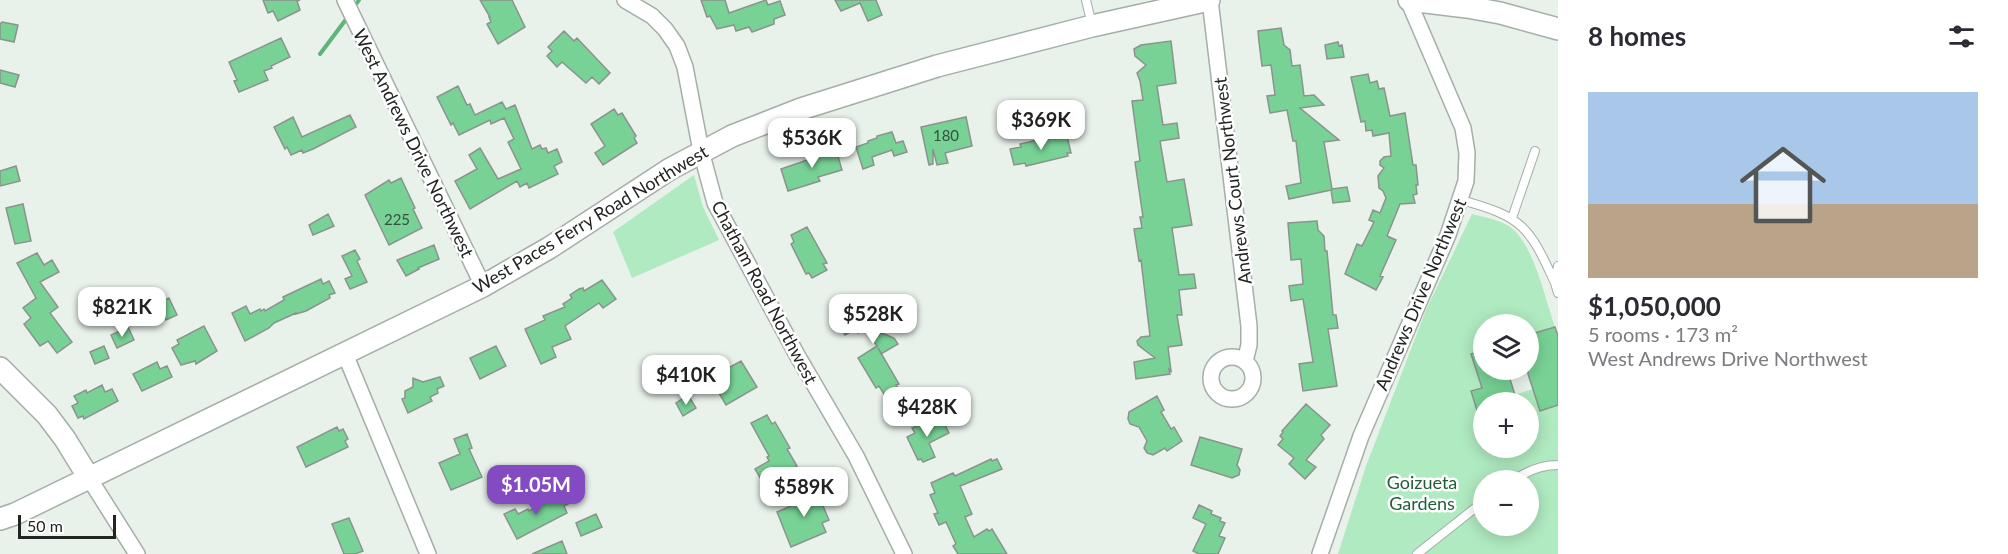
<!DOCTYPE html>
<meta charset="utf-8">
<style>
:root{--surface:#fff;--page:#f2f2f3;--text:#2b2b33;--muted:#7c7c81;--line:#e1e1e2;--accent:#834ac1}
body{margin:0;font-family:Lato,sans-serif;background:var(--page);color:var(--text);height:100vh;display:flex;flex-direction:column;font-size:22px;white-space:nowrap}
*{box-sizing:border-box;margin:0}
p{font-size:20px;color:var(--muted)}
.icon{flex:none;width:33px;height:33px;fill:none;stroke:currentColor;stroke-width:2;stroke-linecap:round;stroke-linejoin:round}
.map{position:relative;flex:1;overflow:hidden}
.side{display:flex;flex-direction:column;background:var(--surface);width:450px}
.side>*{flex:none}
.tools{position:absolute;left:1473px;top:314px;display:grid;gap:12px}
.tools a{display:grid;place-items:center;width:66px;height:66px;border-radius:50%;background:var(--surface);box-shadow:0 3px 15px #0003;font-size:30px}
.scale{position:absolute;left:18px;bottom:15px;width:98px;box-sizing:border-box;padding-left:6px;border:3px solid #212421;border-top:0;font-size:16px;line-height:21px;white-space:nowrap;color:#212421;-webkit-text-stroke:4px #fff;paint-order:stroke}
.price{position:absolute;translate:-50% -51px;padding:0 14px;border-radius:12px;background:#fff;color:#222;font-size:20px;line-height:39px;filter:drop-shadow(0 2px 3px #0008)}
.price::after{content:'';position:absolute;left:50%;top:36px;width:18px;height:14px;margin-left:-9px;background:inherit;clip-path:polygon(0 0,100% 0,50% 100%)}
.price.current{background:var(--accent);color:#fff}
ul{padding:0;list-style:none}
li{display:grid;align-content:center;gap:12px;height:318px;padding:0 30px}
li+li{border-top:2px solid var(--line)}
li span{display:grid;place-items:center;height:186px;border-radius:0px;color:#555}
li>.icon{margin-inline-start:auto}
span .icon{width:108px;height:108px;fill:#fffc;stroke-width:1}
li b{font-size:26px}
h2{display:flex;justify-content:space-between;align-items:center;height:72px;padding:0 30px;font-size:26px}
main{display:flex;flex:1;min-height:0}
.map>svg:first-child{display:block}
.green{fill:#b0eac0;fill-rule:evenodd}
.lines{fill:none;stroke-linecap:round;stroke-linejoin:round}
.stream{stroke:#5cb57a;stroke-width:4}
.building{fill:#78d295;stroke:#8b938d;stroke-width:1.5}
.lane-casing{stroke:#a5aea7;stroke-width:10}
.street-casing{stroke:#a5aea7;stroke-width:18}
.secondary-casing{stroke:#a5aea7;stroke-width:24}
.lane{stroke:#fff;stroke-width:8}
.street{stroke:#fff;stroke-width:15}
.secondary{stroke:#fff;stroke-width:21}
.labels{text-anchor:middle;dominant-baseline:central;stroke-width:5;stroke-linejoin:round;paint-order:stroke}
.number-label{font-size:15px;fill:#37503e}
.street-label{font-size:18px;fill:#212421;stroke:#fff}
.park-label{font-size:18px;fill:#1f5e37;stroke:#fff}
</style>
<main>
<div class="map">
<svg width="1558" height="554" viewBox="0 0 1558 554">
<rect width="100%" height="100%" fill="#e8f1ea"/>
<path class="green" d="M694 175 703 207 719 240 632 278 613 232Z
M1472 214C1486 218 1504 220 1515 231 1536 253 1545 299 1555 327L1529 335 1528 324H1484L1483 350 1472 354 1482 388 1472 391 1483 417 1484 447H1528V402H1517L1514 395 1533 389 1540 411 1558 405V554H1338L1366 466 1426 310ZM1484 480H1528V525H1484Z"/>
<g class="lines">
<path class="stream" d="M357 3 359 0
M320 54 347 18"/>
</g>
<path class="building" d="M263 0H300L297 1 300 10 278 21 273 11 268 13Z
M480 0H512L525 27 498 44 487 24 491 22 489 17H490Z
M701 0H725L729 13 766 0 768 5 780 1 785 15 774 19V24L752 32 749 27 736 31 734 25 717 29 710 16 707 17Z
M835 0H876L882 15 868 21 860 3 841 11Z
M2 22 18 25 14 42 0 39V24Z
M1281 28 1284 45 1290 50 1292 66 1300 65 1304 96 1314 95 1324 105 1300 108 1339 140 1324 142 1332 189 1347 187 1350 201 1333 203 1331 190 1289 199 1286 186 1301 183 1296 141H1293L1287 110 1270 113 1267 96 1275 95 1271 65 1262 66 1259 42 1258 31Z
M564 31 574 41 577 38 610 73 599 84 592 77 586 83 562 62 557 67 547 56 552 51 548 47Z
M281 38 290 57 271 66 272 68 264 71 268 80 239 92 234 81 237 80 229 62Z
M1171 41 1176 83 1157 86 1163 125 1177 123 1179 138 1160 141 1167 182 1184 179 1192 225 1172 228 1179 275 1194 274 1196 288 1179 290 1182 315H1177L1182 345 1168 347 1171 371 1169 369 1170 374 1136 379 1134 362 1155 358 1138 345 1137 341 1141 337 1150 336 1141 260 1139 261 1134 229 1142 228 1140 217H1143L1135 162 1140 161 1132 101 1143 100 1140 81 1137 73 1146 65 1135 56 1134 49 1141 45Z
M1338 42 1339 46 1342 45 1344 57 1327 59 1325 45Z
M0 70 19 75 15 87 0 83Z
M1368 74 1370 83 1377 81 1379 89 1384 88 1390 116 1405 113 1413 165H1416L1418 185H1416L1417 194 1413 195 1415 203 1400 204 1387 236 1396 240 1380 276 1383 277 1376 290 1345 274 1357 244 1362 246 1374 222 1369 220 1373 210 1380 213 1386 198 1383 191 1379 188 1378 176 1384 168 1380 165V161L1384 157 1391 156 1389 133 1373 136 1372 130 1366 131 1365 121 1361 122 1351 77Z
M458 86 467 105 470 104 475 115 502 102 506 109 515 105 532 149 540 145 542 149 546 148 548 153 557 149 562 162 554 166 558 174 529 188 527 183 520 187 517 181 470 209 455 181 477 169 469 155 480 148 498 179 521 169 508 142 514 139 504 118 491 124 490 120 459 135 453 123 451 125 437 97Z
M614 109 618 115 622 113 636 136 634 138 637 143 603 165 595 153 605 146 591 124Z
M350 115 356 127 313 149 303 153 302 150 291 155 287 147 285 149 274 127 293 117 302 137Z
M966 117 972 146 945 153 948 163 937 165 933 149V164L929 165 921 127Z
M892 132 896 143 903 141 907 152 894 156 892 150 872 157 874 165 863 169 856 147 868 143V141L877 138V136Z
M1055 136V139L1067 136 1071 153H1067L1068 156 1026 166 1025 163 1014 165 1010 149 1021 147 1020 144Z
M835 146 842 170 818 177 820 181 788 191 781 169 816 157 814 152Z
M16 166 20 181 0 186V171Z
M401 178 415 208 413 209 422 228 389 245 365 195 389 180 391 183Z
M23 204 31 241 15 244 6 208Z
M328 214 334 226 313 235 309 225Z
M1317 221 1318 230 1324 236 1325 251H1327L1333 315H1336L1338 328 1328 329 1337 386 1303 391 1299 364 1313 362 1303 299 1291 301 1289 286 1303 284 1301 259 1291 260 1288 223Z
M807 227 827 263 823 264 827 270 812 278 809 273 806 274 791 244 794 242 791 235Z
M434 245 439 259 418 268 419 269 406 276 397 260Z
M355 250 360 259 357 261 367 282 350 289 345 279 352 276 342 256Z
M37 253 44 265 52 260 59 272 40 282 58 307 50 313 72 342 57 353 48 341 40 346 24 324 31 318 23 308 36 298 17 263Z
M321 279 323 284 329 281 335 293 329 295 330 298 306 311 296 314V313L274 323 269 328 245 341 232 313 246 306 250 314 260 309 261 311 264 309 265 311 284 300 283 297Z
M602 280 616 299 603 308 599 303 565 326 571 339 552 347 556 357 541 364 525 329 545 320 543 316 565 307 563 304 572 298 570 295 579 289 583 288 584 291Z
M169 298 177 315 166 320 158 303Z
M886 301 895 316 872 329 894 338 898 344 881 354 878 348 899 384 896 385 904 397 891 405 879 386 876 388 858 358 877 346 865 329 858 333 856 329 845 335 833 314 850 304 853 308 856 307 857 309 865 305 869 311Z
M204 326 217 351 196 364 195 361 181 365 172 348 179 344 177 340Z
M128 327 134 340 117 348 111 335Z
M1555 327 1558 336V405L1540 411 1528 374V335Z
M104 346 109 358 95 364 90 352Z
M496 346 506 366 480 379 470 358Z
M1484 350V369H1507L1517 402H1484V423H1481L1471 391 1482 388 1471 354Z
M741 361 757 387 726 405 710 378Z
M157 362 160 369 167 366 172 377 142 391 133 374Z
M440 377 444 386 437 389 438 393 430 397 432 401 408 413 402 399 405 398V391L413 387V378L423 382Z
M102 385 105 392 112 389 118 401 84 419 83 416 78 418 72 406 78 403 74 396 86 390 87 393Z
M688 395 696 408 683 416 676 403Z
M1157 396 1164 410 1161 412 1171 429 1174 427 1182 441 1167 451 1165 448 1153 455 1147 453 1144 448 1147 441 1139 427 1130 424 1128 419 1129 412Z
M1306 404 1330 425 1321 435 1324 439 1306 460 1316 467 1305 479 1289 464 1294 458 1278 445 1283 439 1280 436 1283 432 1282 431Z
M767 415 772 424 775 422 790 448 787 449 797 466 765 486 755 469 769 461 767 457 769 456 751 423Z
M932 419 934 423 942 419 949 433 929 443 935 457 923 462 921 459 918 460 907 437 915 433 912 428Z
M337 427 339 431 343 429 348 439 345 441 348 447 306 467 297 447Z
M467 434 472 448 469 449 482 477 451 490 439 463 460 454 454 439Z
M1200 437 1242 449 1237 465 1240 470 1239 475 1232 478 1191 465Z
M991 459 992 461 997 459 1002 469 960 486 972 514 965 517 974 537 987 529 989 531 992 529 1007 554H958L953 546 956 544 946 522 939 525 934 514 938 513 930 495 935 493 931 483 953 473 955 476Z
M809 487 812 494 817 492 829 520 822 523 826 532 791 547 777 512 800 502 796 492Z
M562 493 568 504 564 506 567 513 517 539 504 514 515 509 518 514 528 509 529 511Z
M1199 505 1212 511 1211 514 1221 518 1220 521 1225 523 1219 536 1225 538 1218 554H1199L1193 551 1206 524 1193 518Z
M596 514 602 527 581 536 576 523Z
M349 518 363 551 355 554H344L332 524Z
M562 541 567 554H532Z"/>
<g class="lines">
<defs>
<path id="lane" d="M1086 0 1092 25
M1461 200C1523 217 1529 226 1555 283
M1512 218 1535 151
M1558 266 1555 283 1558 293
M1514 480C1527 471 1542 465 1558 465
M1417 554 1484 501"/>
<path id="street" d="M345 0 483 286
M625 0 652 16 665 29 677 46 685 67 701 151 715 203 797 355 856 456 904 554
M1210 0 1249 326V345L1245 361
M345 354 428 554
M1211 378a21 21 0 1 1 42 0a21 21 0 1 1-42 0Z
M89 478 137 554
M1320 554 1361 436 1448 235 1466 181 1467 153 1463 128 1408 0"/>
<path id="secondary" d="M1409 0 1467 7 1500 13 1558 29
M0 368 47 415 65 439 89 478
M0 519 15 514 483 286 549 248 670 169 732 136 801 109 937 66 1092 26 1209 0"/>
</defs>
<use href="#lane" class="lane-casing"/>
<use href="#street" class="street-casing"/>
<use href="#secondary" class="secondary-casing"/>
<use href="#lane" class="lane"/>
<use href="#street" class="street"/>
<use href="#secondary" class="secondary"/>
</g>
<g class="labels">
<g class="number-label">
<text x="946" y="135">180</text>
<text x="397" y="219">225</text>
</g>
<g class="street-label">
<text transform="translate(414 143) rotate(64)">West Andrews Drive Northwest</text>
<text transform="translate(1232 181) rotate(-97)">Andrews Court Northwest</text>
<text transform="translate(590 219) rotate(-31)">West Paces Ferry Road Northwest</text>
<text transform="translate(765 292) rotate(62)">Chatham Road Northwest</text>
<text transform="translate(1420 294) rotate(-67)">Andrews Drive Northwest</text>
</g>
<g class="park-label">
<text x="1422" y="482">Goizueta<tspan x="1422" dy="21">Gardens</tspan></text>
</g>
</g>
</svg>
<div class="tools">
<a><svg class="icon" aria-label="layers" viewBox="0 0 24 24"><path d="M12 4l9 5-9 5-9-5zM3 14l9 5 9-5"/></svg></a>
<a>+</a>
<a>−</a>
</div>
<div class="scale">50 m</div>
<b class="price" style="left:1041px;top:151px">$369K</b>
<b class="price" style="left:812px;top:169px">$536K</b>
<b class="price" style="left:122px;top:338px">$821K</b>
<b class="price" style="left:873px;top:345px">$528K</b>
<b class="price" style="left:686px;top:406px">$410K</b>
<b class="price" style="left:927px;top:438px">$428K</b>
<b class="price current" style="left:536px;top:516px">$1.05M</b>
<b class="price" style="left:804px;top:518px">$589K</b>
</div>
<section class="side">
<h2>8 homes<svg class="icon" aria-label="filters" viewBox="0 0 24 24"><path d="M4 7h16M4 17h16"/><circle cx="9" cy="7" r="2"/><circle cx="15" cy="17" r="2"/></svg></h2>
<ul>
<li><span style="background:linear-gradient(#a9c7e8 60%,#b9a48a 0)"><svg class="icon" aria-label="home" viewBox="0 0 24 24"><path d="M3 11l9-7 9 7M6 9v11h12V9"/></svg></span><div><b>$1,050,000</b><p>5 rooms · 173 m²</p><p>West Andrews Drive Northwest</p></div></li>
</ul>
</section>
</main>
